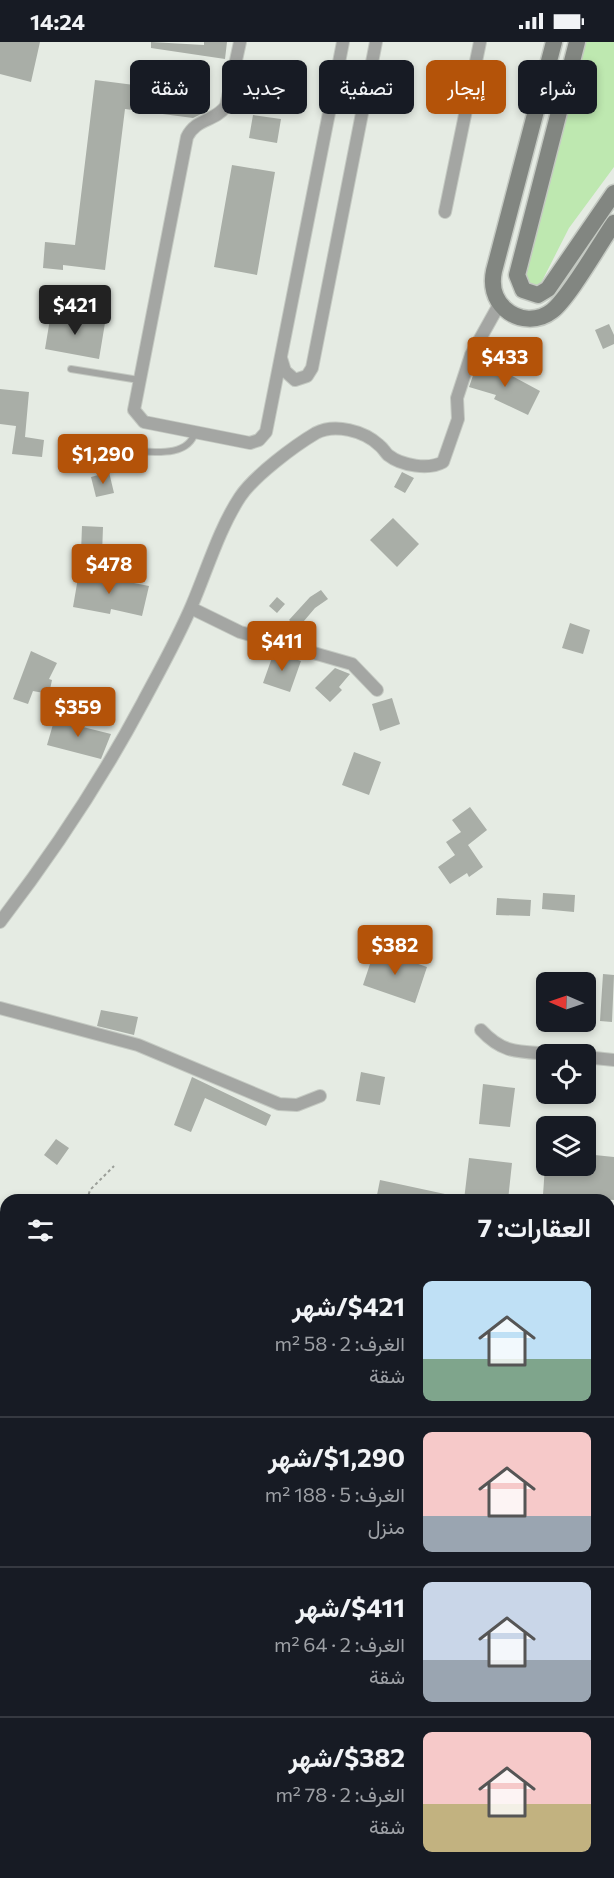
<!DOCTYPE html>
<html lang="ar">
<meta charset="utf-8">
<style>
:root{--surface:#171b24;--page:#20242c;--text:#f1f3f6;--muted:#9ea1a6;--line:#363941;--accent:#b45309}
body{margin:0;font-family:Commissioner,Vazirmatn,sans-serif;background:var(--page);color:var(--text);direction:rtl;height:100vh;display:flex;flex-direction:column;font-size:22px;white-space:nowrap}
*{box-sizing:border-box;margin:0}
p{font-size:20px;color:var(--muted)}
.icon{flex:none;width:33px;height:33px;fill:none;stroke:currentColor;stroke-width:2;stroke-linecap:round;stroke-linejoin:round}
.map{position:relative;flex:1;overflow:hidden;direction:ltr}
.sheet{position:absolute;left:0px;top:1152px;width:615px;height:684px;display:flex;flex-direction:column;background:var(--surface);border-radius:18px 18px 0 0;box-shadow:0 3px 9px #0003;direction:rtl}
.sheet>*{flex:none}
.top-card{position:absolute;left:18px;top:18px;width:579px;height:54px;direction:rtl;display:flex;gap:12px}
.needle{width:39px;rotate:272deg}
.controls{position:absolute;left:536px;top:930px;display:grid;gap:12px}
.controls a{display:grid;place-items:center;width:60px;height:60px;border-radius:9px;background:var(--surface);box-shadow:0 3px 9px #0003;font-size:30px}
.price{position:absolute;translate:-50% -51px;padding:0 14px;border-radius:6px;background:var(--accent);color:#fff;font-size:20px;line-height:39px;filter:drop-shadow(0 2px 3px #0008)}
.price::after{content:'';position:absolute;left:50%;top:36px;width:18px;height:14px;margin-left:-9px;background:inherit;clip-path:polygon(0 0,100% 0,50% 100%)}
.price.current{background:#222;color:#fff}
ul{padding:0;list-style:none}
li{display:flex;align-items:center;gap:18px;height:150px;padding:0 24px}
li+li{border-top:2px solid var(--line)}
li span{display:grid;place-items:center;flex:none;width:168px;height:120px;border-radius:9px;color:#555}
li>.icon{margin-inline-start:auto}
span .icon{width:72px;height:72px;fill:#fffc;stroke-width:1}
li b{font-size:26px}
h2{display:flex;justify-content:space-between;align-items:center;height:72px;padding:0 24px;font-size:26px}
.chip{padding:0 21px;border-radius:9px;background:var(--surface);box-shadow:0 3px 9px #0003;font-size:21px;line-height:54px}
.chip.current{background:var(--accent);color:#fff}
.status{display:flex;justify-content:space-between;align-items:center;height:42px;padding:0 30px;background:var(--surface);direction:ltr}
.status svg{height:16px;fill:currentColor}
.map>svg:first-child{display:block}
.green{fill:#bee8b0}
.building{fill:#a9aea7}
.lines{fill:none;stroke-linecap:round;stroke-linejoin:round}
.service-casing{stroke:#c4c9c2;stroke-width:8}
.minor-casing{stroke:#c4c9c2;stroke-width:14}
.secondary-casing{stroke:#c4c9c2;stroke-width:19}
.path{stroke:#9a9e98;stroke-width:2;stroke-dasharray:3 3;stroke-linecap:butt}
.service{stroke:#a4a6a3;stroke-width:6}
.minor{stroke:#a4a6a3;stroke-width:12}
.secondary{stroke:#828681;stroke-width:16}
</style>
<div class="status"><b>14:24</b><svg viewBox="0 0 49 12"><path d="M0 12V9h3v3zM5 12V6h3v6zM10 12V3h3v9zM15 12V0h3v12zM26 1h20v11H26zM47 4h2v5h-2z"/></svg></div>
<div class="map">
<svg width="614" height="1836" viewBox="0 0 614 1836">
<rect width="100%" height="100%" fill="#e5ebe3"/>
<path class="green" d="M586 0H614V125L569 186 539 245 533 249 522 235Z"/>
<path class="building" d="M0 0H40L31 40 0 32Z
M151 0 204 3V0H227L225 17 151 6Z
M95 38 205 52 203 71 193 76 125 67 105 228 63 223V228L43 226 45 200 75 203Z
M253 73 281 77 277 101 249 96Z
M232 123 275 130 257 233 214 225Z
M51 271 105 281 99 317 45 307Z
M609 282 614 293V302L603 307 595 288Z
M477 322 503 329 540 349 528 373 494 357 496 353 469 345Z
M0 347 29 350 25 395 44 398 42 415 12 412 16 384 0 382Z
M109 430 114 451 96 455 91 435Z
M402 430 414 436 405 451 394 445Z
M393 476 419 502 397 525 370 498Z
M82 484 103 485 102 512 81 511Z
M79 530 149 544 142 574 111 567 110 572 73 565Z
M321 548 328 557 315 566 298 586 289 578 310 555Z
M277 555 285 562 277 571 269 564Z
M570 581 590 588 583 612 562 606Z
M31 609 57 621 49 637 52 638 49 652 33 649 28 662 13 657Z
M274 610 301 619 290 650 263 641Z
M335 626 350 632 339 645 342 648 330 660 315 646Z
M392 656 400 682 380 689 372 662Z
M56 672 84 680 83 685 111 692 101 717 47 703Z
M354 710 381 720 369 753 342 743Z
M470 765 487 788 468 803 483 825 469 835 467 831 450 842 438 825 455 813 446 800 461 790 452 778Z
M543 851 575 853 574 870 542 867Z
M497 856 531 858 530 874 496 873Z
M375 907 427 925 415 961 363 943Z
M603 932 614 933 612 980 600 979Z
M101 968 138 975 134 993 97 984Z
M361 1030 385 1035 380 1063 356 1059Z
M192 1035 271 1073 266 1084 205 1056 191 1090 174 1083Z
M483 1042 515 1046 510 1085 479 1082Z
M56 1097 69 1106 57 1123 44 1113Z
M585 1112 614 1115V1158L543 1153 545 1124H585Z
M469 1116 512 1121 508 1158H464Z
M380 1138 445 1152V1158H376Z"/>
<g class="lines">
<defs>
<path id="service" d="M71 327 139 338
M128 409C149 409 188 417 195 390"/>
<path id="minor" d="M240 0 226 64C215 80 196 76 187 95L134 368 144 380 250 401 259 398 266 390 343 0
M445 170 480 0
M281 316 285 329 295 338 307 334 312 326 376 0
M191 566 240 590 352 622 377 648
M0 880C53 811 102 737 143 660 160 628 178 596 192 563 207 528 219 487 240 455 254 434 294 404 316 391 335 381 364 389 379 403 383 406 385 410 388 413 402 424 429 428 443 420L458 377 457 356 471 313 500 261
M0 966 138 1003 279 1062 297 1063 320 1054
M481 988C505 1014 522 1009 556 1012
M585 1015 614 1018
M609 1180 614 1181
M609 1456H614
M609 1567 614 1566
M609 1670H614
M609 1773H614
M558 1830V1836"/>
<path id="secondary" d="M554 0 494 229C491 243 494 257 505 267 518 279 538 280 552 269 569 256 600 201 614 181
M577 0 517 233 523 248 538 253 548 247 614 151"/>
</defs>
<use href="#service" class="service-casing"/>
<use href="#minor" class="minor-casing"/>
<use href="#secondary" class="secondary-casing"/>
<path class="path" d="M87 1158 90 1148 114 1124"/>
<use href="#service" class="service"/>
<use href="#minor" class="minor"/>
<use href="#secondary" class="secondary"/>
</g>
</svg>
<div class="controls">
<a><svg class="needle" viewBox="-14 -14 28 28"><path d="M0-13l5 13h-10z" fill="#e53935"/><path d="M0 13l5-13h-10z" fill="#9ea1a6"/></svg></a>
<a><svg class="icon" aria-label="locate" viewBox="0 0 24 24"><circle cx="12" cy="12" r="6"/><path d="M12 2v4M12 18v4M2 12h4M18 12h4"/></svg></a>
<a><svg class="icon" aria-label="layers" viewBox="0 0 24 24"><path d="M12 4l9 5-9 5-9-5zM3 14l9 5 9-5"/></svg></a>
</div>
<b class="price current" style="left:75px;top:294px">$421</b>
<b class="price" style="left:505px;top:346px">$433</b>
<b class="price" style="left:103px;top:443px">$1,290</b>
<b class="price" style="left:109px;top:553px">$478</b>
<b class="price" style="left:282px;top:630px">$411</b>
<b class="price" style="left:78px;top:696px">$359</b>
<b class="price" style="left:395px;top:934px">$382</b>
<div class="top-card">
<a class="chip">شراء</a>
<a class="chip current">إيجار</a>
<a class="chip">تصفية</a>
<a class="chip">جديد</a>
<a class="chip">شقة</a>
</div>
<section class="sheet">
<h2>العقارات: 7<svg class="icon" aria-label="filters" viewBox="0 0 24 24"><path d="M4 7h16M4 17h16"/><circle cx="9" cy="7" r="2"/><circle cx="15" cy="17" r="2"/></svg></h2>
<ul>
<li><span style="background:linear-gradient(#bfe0f5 65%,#7fa58c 0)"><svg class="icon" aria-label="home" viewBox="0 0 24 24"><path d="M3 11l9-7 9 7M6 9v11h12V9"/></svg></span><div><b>$421/شهر</b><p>الغرف: 2 · 58 m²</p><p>شقة</p></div></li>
<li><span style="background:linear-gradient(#f6c9c9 70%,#9aa5b1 0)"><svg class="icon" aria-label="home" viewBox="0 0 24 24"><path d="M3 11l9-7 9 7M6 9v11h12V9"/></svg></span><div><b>$1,290/شهر</b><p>الغرف: 5 · 188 m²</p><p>منزل</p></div></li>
<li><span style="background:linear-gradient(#c9d6e8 65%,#9aa5b1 0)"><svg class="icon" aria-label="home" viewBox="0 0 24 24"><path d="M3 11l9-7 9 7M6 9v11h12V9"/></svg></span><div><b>$411/شهر</b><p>الغرف: 2 · 64 m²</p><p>شقة</p></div></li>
<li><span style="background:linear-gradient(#f6c9c9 60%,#c2b280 0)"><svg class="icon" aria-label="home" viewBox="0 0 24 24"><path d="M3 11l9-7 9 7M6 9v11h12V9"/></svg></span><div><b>$382/شهر</b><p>الغرف: 2 · 78 m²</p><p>شقة</p></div></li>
</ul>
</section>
</div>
